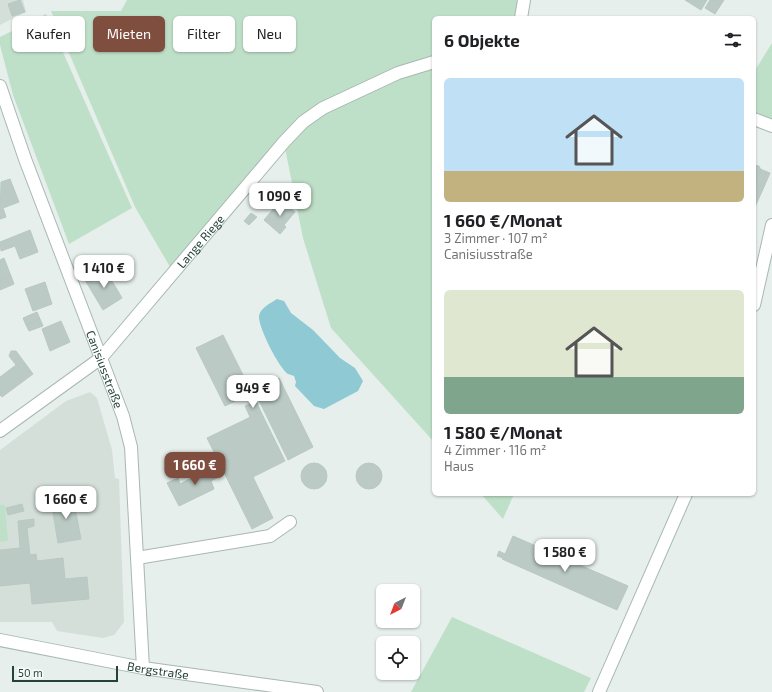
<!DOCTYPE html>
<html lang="de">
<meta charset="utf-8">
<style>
:root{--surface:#fff;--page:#f6f6f6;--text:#202124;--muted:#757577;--accent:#7f4e3f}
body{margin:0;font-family:"Exo 2",sans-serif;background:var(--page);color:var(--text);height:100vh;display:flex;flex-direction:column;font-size:15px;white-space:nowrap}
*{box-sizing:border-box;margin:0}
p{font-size:13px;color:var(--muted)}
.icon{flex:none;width:22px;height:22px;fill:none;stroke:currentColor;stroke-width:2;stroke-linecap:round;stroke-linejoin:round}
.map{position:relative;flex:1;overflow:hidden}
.details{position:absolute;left:432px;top:16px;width:324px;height:480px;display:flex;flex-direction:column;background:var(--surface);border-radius:6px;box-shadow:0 1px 3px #0004}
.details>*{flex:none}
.guide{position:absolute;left:12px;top:16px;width:360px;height:36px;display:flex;gap:8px}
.needle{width:26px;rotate:222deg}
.fabs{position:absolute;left:376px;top:584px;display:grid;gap:8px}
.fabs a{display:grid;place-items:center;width:44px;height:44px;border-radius:6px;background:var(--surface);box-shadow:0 1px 3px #0004;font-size:20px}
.scale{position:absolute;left:12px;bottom:10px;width:106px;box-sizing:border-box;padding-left:4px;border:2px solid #24423a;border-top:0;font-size:11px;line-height:14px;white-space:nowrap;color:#24423a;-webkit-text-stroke:3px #f7fbf9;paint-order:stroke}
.price{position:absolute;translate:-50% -34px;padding:0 9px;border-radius:8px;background:#fff;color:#222;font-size:13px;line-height:26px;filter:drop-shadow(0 1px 2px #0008)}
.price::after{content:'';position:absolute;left:50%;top:24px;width:12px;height:9px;margin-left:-6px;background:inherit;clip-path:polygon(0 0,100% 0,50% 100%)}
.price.on{background:var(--accent);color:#fff}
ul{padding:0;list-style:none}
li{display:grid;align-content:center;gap:8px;height:212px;padding:0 12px}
li span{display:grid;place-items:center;height:124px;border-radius:6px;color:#555}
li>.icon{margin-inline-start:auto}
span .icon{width:72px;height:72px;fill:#fffc;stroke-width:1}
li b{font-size:17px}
h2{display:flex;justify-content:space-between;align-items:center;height:48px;padding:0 12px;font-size:17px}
.tag{padding:0 14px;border-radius:6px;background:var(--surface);box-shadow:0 1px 3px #0004;font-size:14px;line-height:36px}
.tag.on{background:var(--accent);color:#fff}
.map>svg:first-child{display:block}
.built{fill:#d4dfda}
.green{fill:#bfe0c8}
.water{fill:#8ec9d4}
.building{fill:#bbcac4;stroke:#b8c9c2}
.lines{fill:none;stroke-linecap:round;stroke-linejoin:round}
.minor-casing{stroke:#a8b8b2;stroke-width:14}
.minor{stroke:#fff;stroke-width:12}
.labels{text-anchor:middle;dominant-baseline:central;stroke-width:3;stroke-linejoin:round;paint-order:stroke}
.street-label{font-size:12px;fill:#24423a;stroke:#f7fbf9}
</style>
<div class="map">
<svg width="772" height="692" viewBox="0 0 772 692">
<rect width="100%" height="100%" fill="#e6efeb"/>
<path class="built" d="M0 0H23L26 12 0 25Z
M90 392 97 398 112 450 115 478 119 479 124 622 114 635 103 638 57 631 52 622H0V450L66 401Z"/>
<path class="green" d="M127 0H524L521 18H434V442L331 328 303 238 284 143 173 272 135 207 51 11H121Z
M46 14 132 208 69 244 13 95 0 45V37Z
M772 43V126L754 119V72Z
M481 494H514L503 519Z
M0 505H5L8 541 0 542Z
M452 617 591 678 584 692H411Z"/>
<path class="water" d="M277 299 284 301 291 313 313 330 340 358 355 368 363 381 358 391 324 409 314 406 295 386 296 382 294 376C292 375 290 375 288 374 279 368 258 327 259 316 260 308 271 303 277 299Z"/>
<path class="building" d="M20 0 25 12 12 16 8 4Z
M685 0H707L701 10Z
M710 0H724L715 14 705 8Z
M754 165 759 166 761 170 759 175 754 178Z
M760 169 770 173 764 187 754 182 755 177 760 174Z
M10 179 19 202 3 208 6 217 0 219 1 182Z
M754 182 764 187 754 209Z
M281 200 295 212 284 225 286 227 280 234 264 220Z
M251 213 257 217 249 225 244 221Z
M30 230 38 252 20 259 15 246 1 251 0 242Z
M4 258 11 276 0 281V260Z
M105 269 122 298 103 310 85 280Z
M11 276 14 284 0 290V281Z
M45 282 52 304 33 311 25 289Z
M37 312 40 319 26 325 23 318Z
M40 319 43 326 29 331 26 325Z
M61 321 70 342 50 351 42 329Z
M223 335 252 393 225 406 196 348Z
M11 351H16L33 374 2 397 0 395V377L16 365 9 356Z
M279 378 313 447 288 460 254 390Z
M256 401 261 412 250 417 245 406Z
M261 412 285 461 253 477 273 518 252 529 207 438Z
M356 476a13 13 0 1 1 26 0a13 13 0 1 1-26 0Z
M301 476a13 13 0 1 1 26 0a13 13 0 1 1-26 0Z
M219 464 224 474 211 481 214 489 179 506 167 483 178 478 180 484Z
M73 497 81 539 58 543 51 501Z
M22 504 24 511 8 515 6 508Z
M34 519V526L27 528 30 555 36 554 37 561 63 558 65 579 87 577 89 599 32 604 30 583 0 586V550L20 548 18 521Z
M513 536 628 586 617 610 502 559 503 558 497 556 499 551 505 554Z"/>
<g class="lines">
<defs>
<g id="minor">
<path d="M521 18 524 0"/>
<path id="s1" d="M0 86 25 159 123 416 131 447 143 668"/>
<path d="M754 119 772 126"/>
<path d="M754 305 772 225"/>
<path id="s2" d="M0 431 101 358 284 142 303 122 323 108 398 73 434 62"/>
<path d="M137 558 270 536 290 522"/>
<path id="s3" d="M0 640 143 668 317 692"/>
<path d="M599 692 686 494"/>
</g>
</defs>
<use href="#minor" class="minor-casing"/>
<use href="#minor" class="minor"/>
</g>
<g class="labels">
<g class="street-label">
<text stroke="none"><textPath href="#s2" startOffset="278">Lange Riege</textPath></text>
<text stroke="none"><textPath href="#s1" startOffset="302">Canisiusstraße</textPath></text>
<text stroke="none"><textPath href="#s3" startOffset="161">Bergstraße</textPath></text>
</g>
</g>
</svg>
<div class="fabs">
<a><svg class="needle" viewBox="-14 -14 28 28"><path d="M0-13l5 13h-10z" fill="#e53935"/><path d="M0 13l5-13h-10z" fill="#757577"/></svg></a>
<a><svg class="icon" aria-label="locate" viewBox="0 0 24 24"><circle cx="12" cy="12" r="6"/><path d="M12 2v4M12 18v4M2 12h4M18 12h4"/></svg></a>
</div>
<div class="scale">50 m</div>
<b class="price" style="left:280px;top:217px">1 090 €</b>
<b class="price" style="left:104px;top:289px">1 410 €</b>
<b class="price" style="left:253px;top:409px">949 €</b>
<b class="price on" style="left:195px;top:486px">1 660 €</b>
<b class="price" style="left:66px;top:520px">1 660 €</b>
<b class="price" style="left:565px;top:573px">1 580 €</b>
<div class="guide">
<a class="tag">Kaufen</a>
<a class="tag on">Mieten</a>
<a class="tag">Filter</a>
<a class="tag">Neu</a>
</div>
<section class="details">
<h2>6 Objekte<svg class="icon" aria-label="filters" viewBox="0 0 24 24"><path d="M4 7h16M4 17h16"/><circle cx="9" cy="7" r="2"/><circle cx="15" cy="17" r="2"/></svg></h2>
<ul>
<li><span style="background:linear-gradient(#bfe0f5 75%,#c2b280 0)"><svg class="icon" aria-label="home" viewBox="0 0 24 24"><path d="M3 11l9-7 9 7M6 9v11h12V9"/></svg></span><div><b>1 660 €/Monat</b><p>3 Zimmer · 107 m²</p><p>Canisiusstraße</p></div></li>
<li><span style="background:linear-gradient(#dfe7d0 70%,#7fa58c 0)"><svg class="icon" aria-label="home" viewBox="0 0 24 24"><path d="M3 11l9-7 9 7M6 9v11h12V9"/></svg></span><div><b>1 580 €/Monat</b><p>4 Zimmer · 116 m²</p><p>Haus</p></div></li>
</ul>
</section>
</div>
